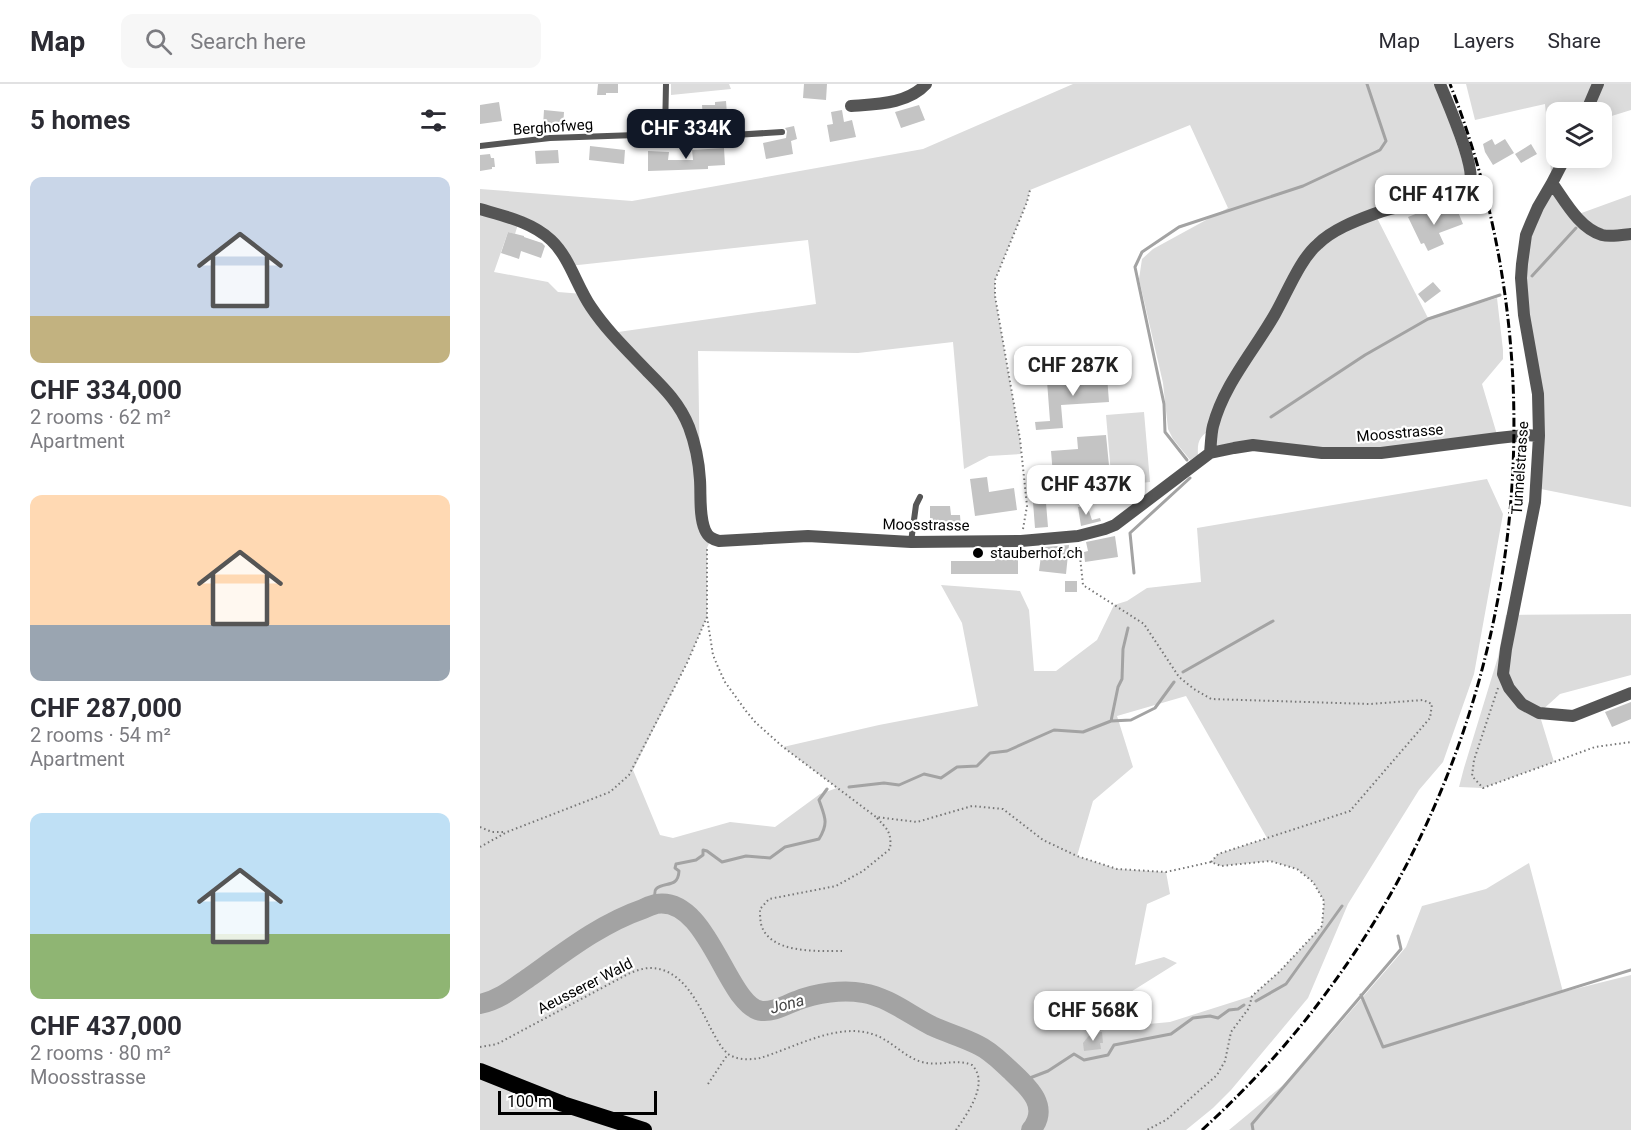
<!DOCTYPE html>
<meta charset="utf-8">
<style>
:root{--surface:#fff;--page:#f7f7f7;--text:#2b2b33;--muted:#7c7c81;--line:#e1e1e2;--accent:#111827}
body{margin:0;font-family:Roboto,sans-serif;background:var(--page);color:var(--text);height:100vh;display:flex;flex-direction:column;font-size:22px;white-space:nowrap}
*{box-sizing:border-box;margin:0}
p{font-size:20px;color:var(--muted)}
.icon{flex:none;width:33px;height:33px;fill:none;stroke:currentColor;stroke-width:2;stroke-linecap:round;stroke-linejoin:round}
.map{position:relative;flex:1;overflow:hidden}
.details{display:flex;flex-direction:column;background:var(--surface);width:480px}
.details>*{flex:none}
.fabs{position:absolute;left:1066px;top:18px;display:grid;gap:12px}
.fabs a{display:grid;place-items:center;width:66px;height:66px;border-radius:12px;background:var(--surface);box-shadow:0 3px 15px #0003;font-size:30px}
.scale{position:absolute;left:18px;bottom:15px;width:159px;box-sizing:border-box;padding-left:6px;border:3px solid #000;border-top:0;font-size:16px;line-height:21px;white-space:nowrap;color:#000;-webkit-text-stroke:4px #fff;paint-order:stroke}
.price{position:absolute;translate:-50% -51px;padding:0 14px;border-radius:12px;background:#fff;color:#222;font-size:20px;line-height:39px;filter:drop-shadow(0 2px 3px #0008)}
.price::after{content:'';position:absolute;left:50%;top:36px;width:18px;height:14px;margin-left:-9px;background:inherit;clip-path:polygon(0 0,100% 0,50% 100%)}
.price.selected{background:var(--accent);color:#fff}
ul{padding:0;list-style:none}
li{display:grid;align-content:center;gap:12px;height:318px;padding:0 30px}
li span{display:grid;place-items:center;height:186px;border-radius:12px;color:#555}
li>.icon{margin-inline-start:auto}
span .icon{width:108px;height:108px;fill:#fffc;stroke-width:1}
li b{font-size:26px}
h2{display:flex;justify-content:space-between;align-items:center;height:72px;padding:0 30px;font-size:26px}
header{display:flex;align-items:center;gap:36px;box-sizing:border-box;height:84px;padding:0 30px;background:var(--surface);border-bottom:2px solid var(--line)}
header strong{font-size:28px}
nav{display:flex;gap:33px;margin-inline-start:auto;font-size:21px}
.search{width:420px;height:54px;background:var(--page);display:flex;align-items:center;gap:15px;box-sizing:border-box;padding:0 21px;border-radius:12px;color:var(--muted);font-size:22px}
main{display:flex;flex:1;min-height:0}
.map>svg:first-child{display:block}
.green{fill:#dcdcdc;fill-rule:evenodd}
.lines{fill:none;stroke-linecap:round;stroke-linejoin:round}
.stream{stroke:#a3a3a3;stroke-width:3}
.river{stroke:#a3a3a3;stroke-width:20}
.building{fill:#c4c4c4}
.path{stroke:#777;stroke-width:2;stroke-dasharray:1.5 3;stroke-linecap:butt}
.service{stroke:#555;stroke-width:6}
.minor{stroke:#555;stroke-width:12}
.trunk{stroke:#000;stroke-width:16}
.rail{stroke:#000;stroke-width:3;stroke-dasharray:9 3 1.5 3;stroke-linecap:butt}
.poi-dot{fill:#000;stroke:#fff;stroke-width:2}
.labels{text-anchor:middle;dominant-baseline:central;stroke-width:4.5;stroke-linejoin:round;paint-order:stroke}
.street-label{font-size:15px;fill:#000;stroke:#fff}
.poi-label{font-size:15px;fill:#000;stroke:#fff;text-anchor:start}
.water-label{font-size:16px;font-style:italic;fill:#444;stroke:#fff}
</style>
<header>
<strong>Map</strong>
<div class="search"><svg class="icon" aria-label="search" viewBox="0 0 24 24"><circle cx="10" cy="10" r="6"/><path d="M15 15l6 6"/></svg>Search here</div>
<nav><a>Map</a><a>Layers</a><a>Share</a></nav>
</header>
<main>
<section class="details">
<h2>5 homes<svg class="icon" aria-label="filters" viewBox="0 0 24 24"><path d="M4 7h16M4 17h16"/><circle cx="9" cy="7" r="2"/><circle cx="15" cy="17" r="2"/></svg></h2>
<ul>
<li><span style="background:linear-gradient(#c9d6e8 75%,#c2b280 0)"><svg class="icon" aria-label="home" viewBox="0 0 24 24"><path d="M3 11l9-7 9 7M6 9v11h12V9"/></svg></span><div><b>CHF 334,000</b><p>2 rooms · 62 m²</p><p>Apartment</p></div></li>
<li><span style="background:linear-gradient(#ffd9b3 70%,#9aa5b1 0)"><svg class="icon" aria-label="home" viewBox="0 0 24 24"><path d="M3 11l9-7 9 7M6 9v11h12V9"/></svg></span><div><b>CHF 287,000</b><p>2 rooms · 54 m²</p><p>Apartment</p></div></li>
<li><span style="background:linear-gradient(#bfe0f5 65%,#8fb573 0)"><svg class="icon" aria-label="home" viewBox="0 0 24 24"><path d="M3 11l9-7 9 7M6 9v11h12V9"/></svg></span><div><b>CHF 437,000</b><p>2 rooms · 80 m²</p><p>Moosstrasse</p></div></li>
</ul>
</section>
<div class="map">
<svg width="1151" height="1046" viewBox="0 0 1151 1046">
<rect width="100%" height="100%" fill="#fff"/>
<path class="green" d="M191 0H249L251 5 191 11Z
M593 0H957L990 100 895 130 948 234 1017 214 1023 266V275L1002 300 1018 354 901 369 773 361 730 369 732 344C720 353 717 356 718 371L710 376 693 355 688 345 683 299 659 195 662 175 673 165 748 124 710 41 550 106 547 118 515 196V212L540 355 541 370 509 372 484 385 473 258 378 269 218 267 220 393 231 455 227 464V533L207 579 153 686 180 751 193 754 250 738 295 743 340 710 357 704 303 663 399 641 498 622 482 539 461 501 540 507 549 526 554 587H576L617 556 634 521 647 517 667 504 721 498 717 444 1007 395 1023 430 994 590 963 678 939 706 868 820 828 914 751 1006 733 1024 706 1046H0V105L152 117 443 65ZM39 137 83 170 89 182 328 156 336 220 131 249 103 210 78 208 68 198 14 188 28 148 35 150ZM706 612 787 754 738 770 731 778 741 782 790 777 817 785 833 798 844 817 842 842 799 888 772 912 690 938 647 942 633 919 697 879 684 873 655 881 667 820 690 810 686 788 637 785 597 772 613 717 653 683 637 632Z
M986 0H1151V26L1122 35V28H1077V74H1085L1073 99 1096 131 1151 111V423L1056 404 1059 352 1044 164 1072 99 1065 20 995 36Z
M664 328 670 398 632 402 626 331Z
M1151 530V591L1080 610 1059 629 1074 678 1003 704 979 703 984 684 1018 573 1026 531Z
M1049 779 1083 908 1151 891V1046H749L802 1002 851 950 926 863 942 822 1006 805Z"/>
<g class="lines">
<path class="stream" d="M1052 192 1096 144
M791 333 885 271 948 235 1020 211
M707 376 685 348 684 320 655 183 662 168 699 143 823 102 900 66 906 57 887 0
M654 489 650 449 710 394
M703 588 793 537
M631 637 651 636 675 624 694 598
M369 703 404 699 419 701 444 690 461 694 477 683 497 682 510 669 527 667 574 646 603 648 631 637 638 603 642 595 643 565 648 544
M176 820C176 816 173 808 176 805 184 797 198 805 199 787L195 784 196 780 216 776 223 771V766L227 767 242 778 266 772 290 774 305 763 339 755C349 739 345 733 339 716L347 705
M881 911 903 963 1151 886
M776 917 806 900 862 822
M542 997 568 987 594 970 604 976 628 971 634 961 691 950 713 934 730 932 738 934 749 926 758 925 764 921
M773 1046 772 1040 921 865 918 852"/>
<path class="river" d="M0 920C20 916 35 903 51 892 86 867 122 839 163 825 167 823 172 821 176 820 229 811 247 924 282 927 294 928 305 921 316 917 336 909 363 905 383 909 408 913 430 931 452 942 467 949 483 953 498 961 511 967 520 977 530 986 547 1002 571 1022 551 1046"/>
</g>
<path class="building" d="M118 0H138V9H126V11H117Z
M324 0H347L346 16 323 14Z
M246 17 247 30 237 31 238 34 223 35 222 21H235V18Z
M19 18 22 37 0 40V21Z
M439 21 445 36 421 44 415 28Z
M64 26 84 28 83 43 63 42Z
M362 26 364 38 372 36 376 53 350 58 347 41 353 40 351 28Z
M314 42 317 55 311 57 313 70 286 75 283 59 306 54 307 47 305 44Z
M1012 55 1015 61 1025 55 1034 69 1013 81 1005 68 1003 60Z
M1051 60 1057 70 1041 79 1035 70Z
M110 62 145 66 144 80 109 76Z
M244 64 245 81 228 82V85L168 87V67L189 68 188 76H213L212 66Z
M78 66 79 79 56 80 55 67Z
M10 70 11 74H14L15 83H12V85L0 87V71Z
M976 123 983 140 959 149 964 160 948 167 944 159 941 160 928 133 948 125 952 132Z
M28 148 44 152V153L62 159 65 162 61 174 41 167 39 175 21 169Z
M953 198 961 207 945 219 938 210Z
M627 292 629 318 581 321 583 344 556 346 555 338 570 337 567 297Z
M626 351 631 402 565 407 568 443 555 444 551 392 573 391 571 367 598 365 597 353Z
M507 393 509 408 534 404 537 426 495 432 490 395Z
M607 421 612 436 620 434 621 437 601 442 598 423Z
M450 422H470L471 431H480L481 444 464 445V438H450Z
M635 452 638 473 605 478 604 468 608 467 606 458Z
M589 461 586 490 559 487 561 472H565V463Z
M519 465H534V467H538V490H471V477H515V467H519Z
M585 497H597V508H585Z
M1151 618V635L1132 643 1125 628Z
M622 948 623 959H620L621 965 604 967 603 959 611 949Z"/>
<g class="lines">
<path class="path" d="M543 445 547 422 540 355 515 212V196L547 118 550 106
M599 463 603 501 664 540 699 593 714 605 731 615 890 620 943 616 952 620 950 634 870 727 738 770 731 778
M227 533 233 571 238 583 245 598 266 627 276 639 303 663 396 733 437 738 492 722 523 725 563 756 597 772 637 785 686 788 731 778 741 782 790 777 817 785 833 798 844 817 842 842 799 888 772 912 769 924 751 948 745 977 737 991 686 1036 667 1046
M1018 604 994 676 992 692 1003 704 1115 663 1151 658
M0 743 12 748H23
M0 763 27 748 130 708 149 691 207 579 227 533V465
M362 867C337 867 289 870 281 840 280 835 280 829 280 825L289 815 356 802 383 787 410 765C412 748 407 745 396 733
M0 963 17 960 148 890C155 887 163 884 170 884 202 884 218 919 230 943 235 952 240 963 248 970 257 976 269 976 280 974 314 964 359 937 395 951 412 957 424 973 442 978 459 983 476 974 492 981 510 999 487 1030 476 1046
M228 1000 248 970"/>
<path class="service" d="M185 50 222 53 302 48
M0 62 70 54 185 50 186 0
M431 458 436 421 440 413"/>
<path class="minor" d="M371 22C397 20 428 20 446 0
M1106 28 1118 0
M1085 74 1072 99 1058 123 1051 139 1046 151 1042 180 1041 194 1044 231 1058 310 1059 352 1055 418 1026 565 1023 590 1029 604 1042 620 1059 629 1093 632 1151 609
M1072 99C1085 117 1099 144 1122 151 1130 153 1142 151 1151 150
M0 125C24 132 52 138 71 156 90 174 96 201 111 223 127 247 148 267 168 288 185 305 200 320 209 343 215 359 219 379 220 396 221 412 219 432 225 446 228 453 232 455 239 457L328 452 431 458 541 457 598 452 625 445 635 441 730 369 754 364 773 361 842 369H901L1018 354 1046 351 1059 352
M730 369C731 360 731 350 733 342 744 300 774 267 795 230 807 209 820 175 838 160 852 146 875 137 894 130 925 118 962 119 990 100 996 82 968 20 960 0"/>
<path class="trunk" d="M0 987 83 1020 164 1046"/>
<path class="rail" d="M722 1046C770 1002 814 954 852 901 1041 642 1087 299 970 0"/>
</g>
<circle class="poi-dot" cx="498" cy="469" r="6"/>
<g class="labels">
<g class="street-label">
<text transform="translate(73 43) rotate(-4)">Berghofweg</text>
<text transform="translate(920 349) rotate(-5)">Moosstrasse</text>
<text transform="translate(1040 384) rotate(-86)">Tunnelstrasse</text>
<text transform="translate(446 441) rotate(1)">Moosstrasse</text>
<text transform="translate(105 902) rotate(-27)">Aeusserer Wald</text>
</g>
<g class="poi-label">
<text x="510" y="469">stauberhof.ch</text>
</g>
<g class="water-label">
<text transform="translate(307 920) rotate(-15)">Jona</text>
</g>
</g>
</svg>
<div class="fabs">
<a><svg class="icon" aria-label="layers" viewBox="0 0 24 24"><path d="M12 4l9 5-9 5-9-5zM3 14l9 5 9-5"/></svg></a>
</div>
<div class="scale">100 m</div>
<b class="price selected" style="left:206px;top:76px">CHF 334K</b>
<b class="price" style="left:954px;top:142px">CHF 417K</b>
<b class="price" style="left:593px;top:313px">CHF 287K</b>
<b class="price" style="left:606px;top:432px">CHF 437K</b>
<b class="price" style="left:613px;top:958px">CHF 568K</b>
</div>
</main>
